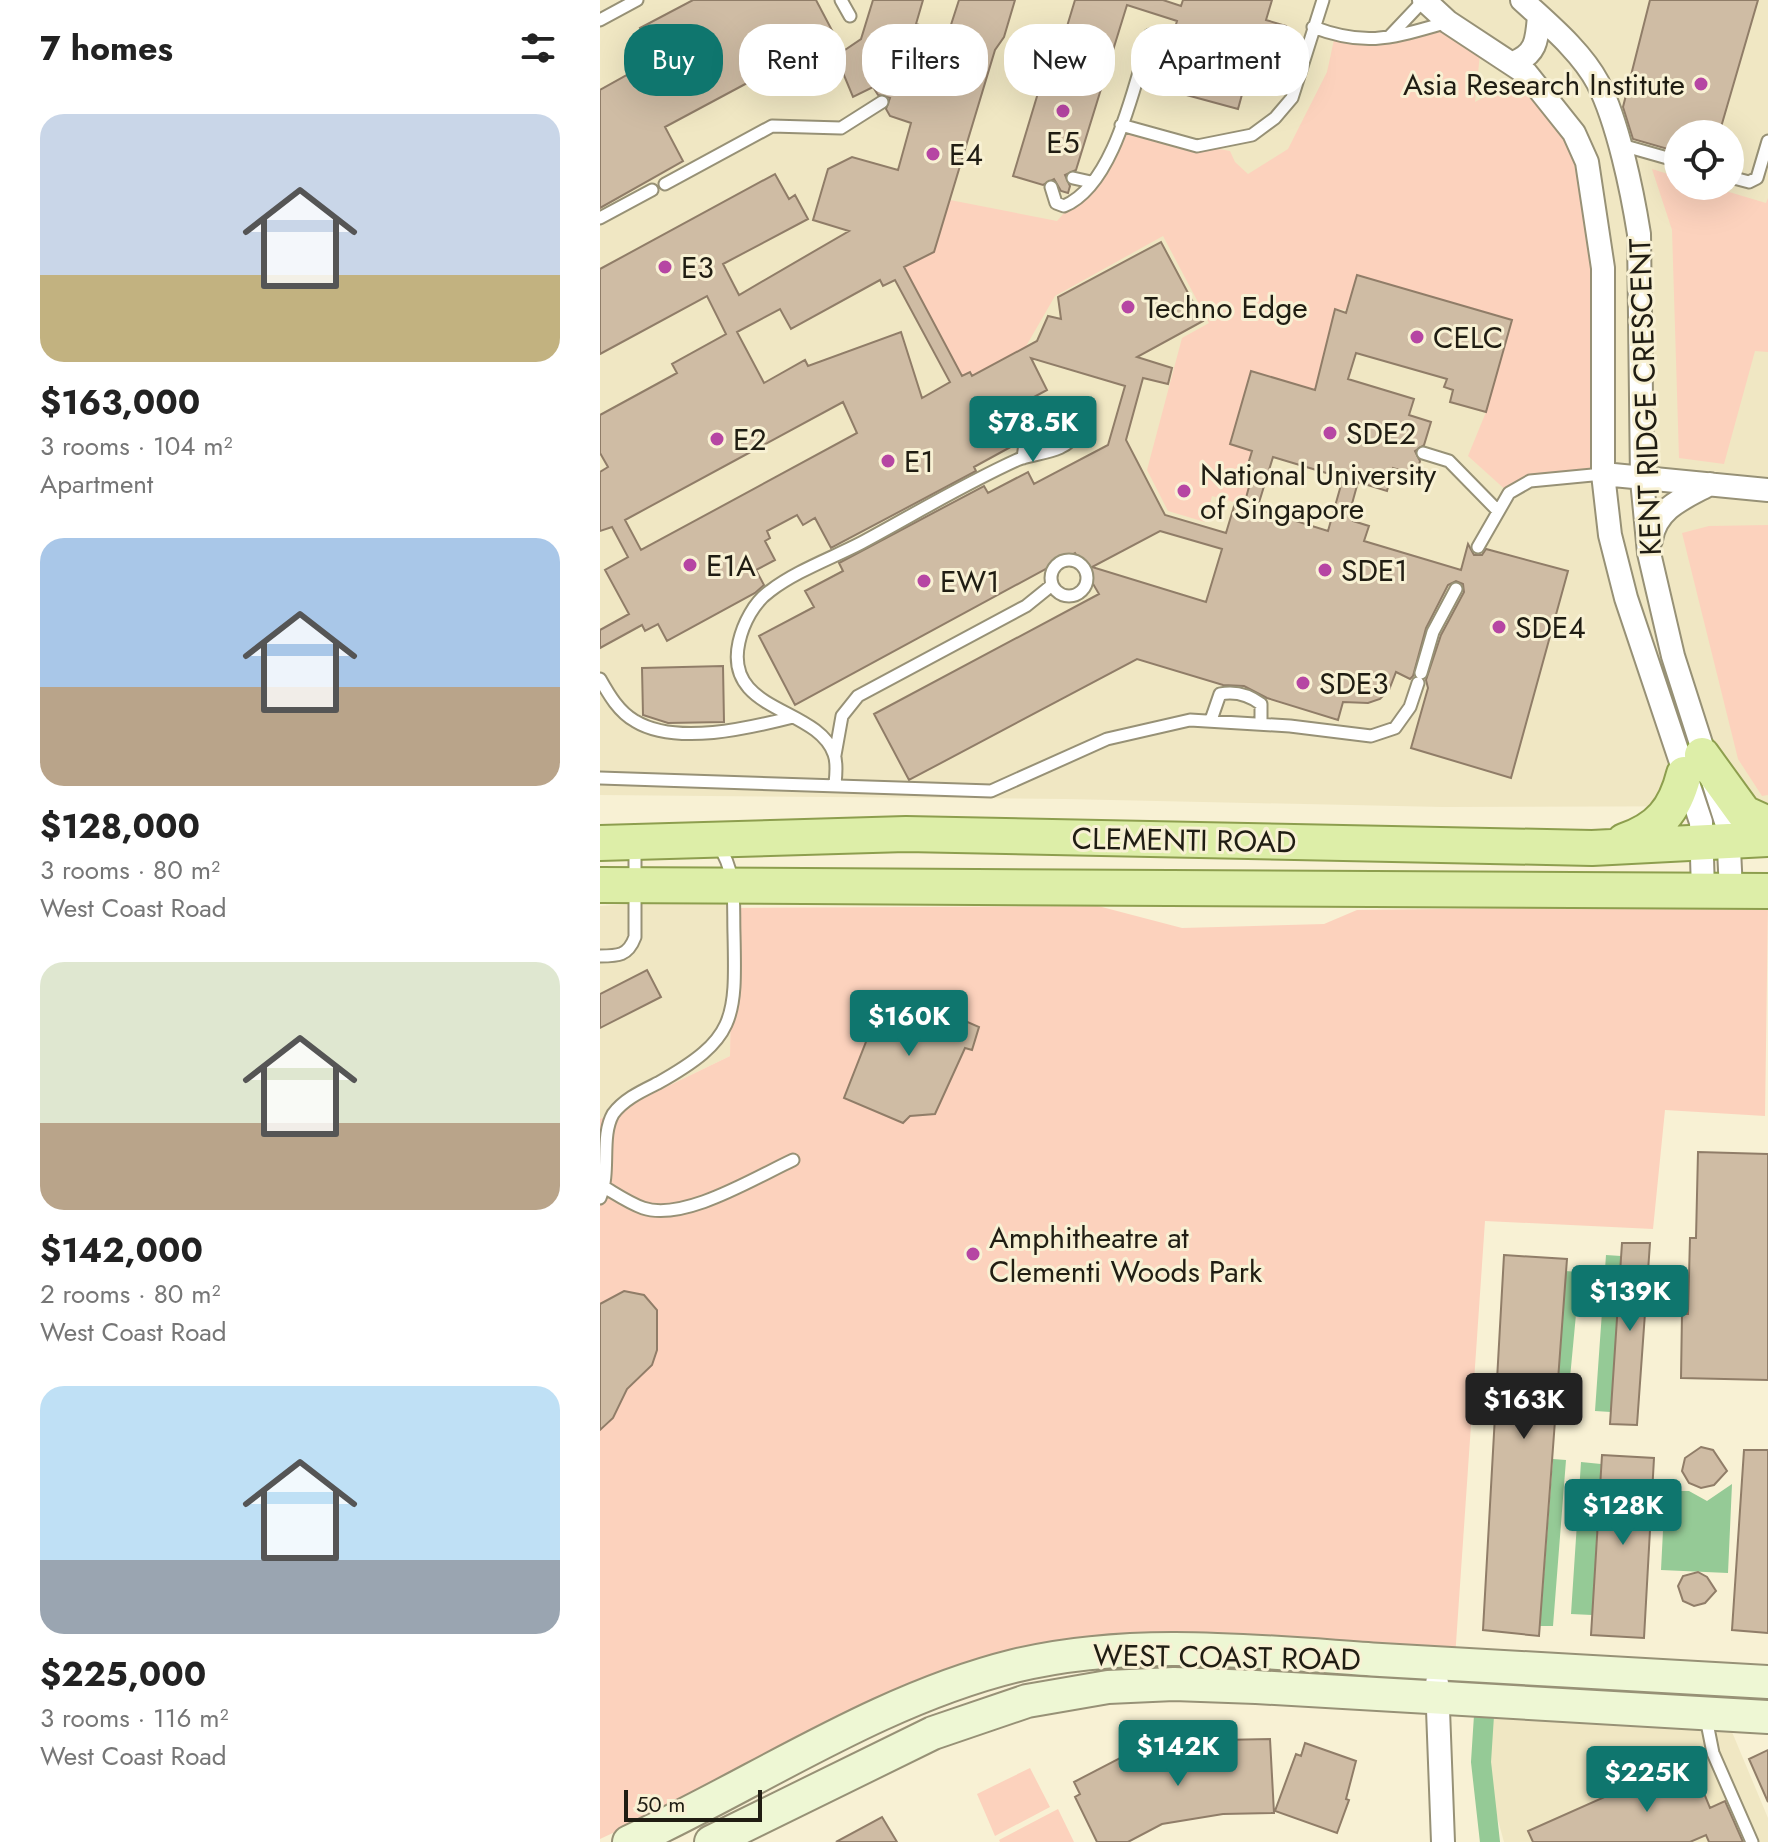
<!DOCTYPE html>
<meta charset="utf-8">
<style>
:root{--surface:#fff;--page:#f6f6f6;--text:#222;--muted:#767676;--accent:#0f766e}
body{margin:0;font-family:Jost,sans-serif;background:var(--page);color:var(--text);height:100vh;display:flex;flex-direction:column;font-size:30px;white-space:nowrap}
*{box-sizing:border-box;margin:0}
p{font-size:26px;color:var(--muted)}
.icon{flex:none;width:44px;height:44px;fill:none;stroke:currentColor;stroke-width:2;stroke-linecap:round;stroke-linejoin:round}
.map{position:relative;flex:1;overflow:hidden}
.details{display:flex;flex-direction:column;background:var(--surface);width:600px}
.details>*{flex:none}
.banner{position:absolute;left:24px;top:24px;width:760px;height:72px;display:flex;gap:16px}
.tools{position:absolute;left:1064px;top:120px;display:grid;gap:16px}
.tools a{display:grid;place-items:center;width:80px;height:80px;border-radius:50%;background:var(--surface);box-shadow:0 8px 32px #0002;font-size:40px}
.scale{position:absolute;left:24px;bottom:20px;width:138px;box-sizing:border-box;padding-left:8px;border:4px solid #201d13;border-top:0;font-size:22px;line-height:28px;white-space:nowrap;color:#201d13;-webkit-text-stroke:6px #f8f1d4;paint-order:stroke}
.price{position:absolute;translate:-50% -68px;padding:0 18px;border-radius:8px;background:var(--accent);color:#fff;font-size:26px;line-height:52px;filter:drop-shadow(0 2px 4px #0008)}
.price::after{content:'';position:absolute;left:50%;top:48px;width:24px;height:18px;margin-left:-12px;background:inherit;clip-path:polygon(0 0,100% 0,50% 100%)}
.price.active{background:#222;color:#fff}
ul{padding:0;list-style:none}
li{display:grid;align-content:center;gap:16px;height:424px;padding:0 40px}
li span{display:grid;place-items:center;height:248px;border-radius:24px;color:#555}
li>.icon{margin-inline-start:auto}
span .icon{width:144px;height:144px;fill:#fffc;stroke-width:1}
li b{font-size:34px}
h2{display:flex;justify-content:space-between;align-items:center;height:96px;padding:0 40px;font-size:34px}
.chip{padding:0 28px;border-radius:32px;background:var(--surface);box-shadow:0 8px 32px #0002;font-size:28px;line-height:72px}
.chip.active{background:var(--accent);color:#fff}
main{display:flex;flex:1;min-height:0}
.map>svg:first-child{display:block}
.built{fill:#f0e7c3;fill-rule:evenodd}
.green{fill:#fcd2bd}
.water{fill:#95ca96}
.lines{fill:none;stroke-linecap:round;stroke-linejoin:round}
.canal{stroke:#95ca96;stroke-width:20}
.building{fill:#cfbca4;stroke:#907d68;stroke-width:2;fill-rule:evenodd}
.lane-casing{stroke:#979176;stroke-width:15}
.street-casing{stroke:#979176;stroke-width:26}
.secondary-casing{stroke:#979176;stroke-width:36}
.primary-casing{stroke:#8d9e4e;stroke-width:38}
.lane{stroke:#fff;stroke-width:11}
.street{stroke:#fff;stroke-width:22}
.secondary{stroke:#eef7d4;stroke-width:32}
.primary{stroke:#ddeea8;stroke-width:34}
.poi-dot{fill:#b646a3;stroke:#f8f1d4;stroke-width:3}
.labels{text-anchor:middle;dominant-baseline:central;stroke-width:6;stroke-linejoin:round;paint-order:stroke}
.poi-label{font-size:30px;fill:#201d13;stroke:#f8f1d4;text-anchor:start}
.street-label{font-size:30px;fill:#201d13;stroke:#f8f1d4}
</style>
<main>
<section class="details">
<h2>7 homes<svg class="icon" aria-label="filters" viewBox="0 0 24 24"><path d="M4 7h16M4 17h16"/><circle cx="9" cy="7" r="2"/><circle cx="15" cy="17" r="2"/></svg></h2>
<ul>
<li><span style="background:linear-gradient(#c9d6e8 65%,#c2b280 0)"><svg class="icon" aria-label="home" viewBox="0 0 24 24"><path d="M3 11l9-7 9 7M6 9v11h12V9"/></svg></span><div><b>$163,000</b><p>3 rooms · 104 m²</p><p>Apartment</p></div></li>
<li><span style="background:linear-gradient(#a9c7e8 60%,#b9a48a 0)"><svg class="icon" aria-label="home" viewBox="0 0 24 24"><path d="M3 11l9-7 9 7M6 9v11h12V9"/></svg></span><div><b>$128,000</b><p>3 rooms · 80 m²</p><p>West Coast Road</p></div></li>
<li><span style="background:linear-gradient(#dfe7d0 65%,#b9a48a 0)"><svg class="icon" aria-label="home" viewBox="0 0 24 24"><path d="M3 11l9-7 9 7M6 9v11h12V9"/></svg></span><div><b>$142,000</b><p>2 rooms · 80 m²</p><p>West Coast Road</p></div></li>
<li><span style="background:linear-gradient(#bfe0f5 70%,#9aa5b1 0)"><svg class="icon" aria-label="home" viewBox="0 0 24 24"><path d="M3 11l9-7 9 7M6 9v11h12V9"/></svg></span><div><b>$225,000</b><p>3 rooms · 116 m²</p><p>West Coast Road</p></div></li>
</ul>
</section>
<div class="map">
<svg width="1168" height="1842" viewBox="0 0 1168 1842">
<rect width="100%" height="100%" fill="#f8f1d4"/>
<path class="built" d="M0 0H1168V806L843 807 465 799 0 795ZM1078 134H1130V186H1078Z
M114 898 132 908 130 1056 0 1119V906Z
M888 1711 1127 1720 1168 1818V1842H904L888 1784Z"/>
<path class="green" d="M848 22 881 44 875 102 927 74 987 162 1003 474 930 481 909 493 868 456 886 412 912 320 735 309 715 390 651 372 630 444 652 451 645 474 652 476 644 505 612 496 605 522 568 511 547 470 582 338 609 323 563 236 455 296 425 348 373 376 369 372 362 376 304 267 334 251 350 200 457 221 491 182 521 125 575 141 630 151 635 162 648 174 688 149 727 72 735 35 753 40Z
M1052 169 1078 177V186H1109L1166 203 1168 198V352L1155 351 1124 464 1079 458 1072 230Z
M1168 525V795L1162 796 1138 759 1082 533 1109 526Z
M1168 905 1165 1116 1065 1110 1053 1229 885 1221 855 1658 577 1645 325 1687 0 1839V1119L130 1056 132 908 498 906 582 928 724 924 757 910Z
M430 1768 450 1807 395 1836 377 1794Z
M458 1809 474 1842H400L399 1840Z"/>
<path class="water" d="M1006 1255 1021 1256 1011 1412 995 1411Z
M965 1271 980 1272 968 1399 955 1398Z
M953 1459 966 1460 953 1626H940Z
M981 1462 1001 1464 992 1615 971 1614Z
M1132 1484 1128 1573 1061 1570 1065 1491H1089L1107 1501Z"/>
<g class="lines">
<path class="canal" d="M885 1700 881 1762 890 1842"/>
</g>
<path class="building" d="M93 0H216L235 36 65 127 83 161 0 208V90L57 58 40 28Z
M273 0H323L316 24 348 34 359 0H415L404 37 395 50 334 252 304 267 362 376 370 372 372 376 437 341 448 316 461 319 458 297 561 242 603 321 537 357 572 368 568 384 543 378 526 440 565 515 626 533 635 503 644 505 652 476 645 474 652 451 630 444 651 371 715 390 735 309 746 313 757 275 912 320 886 412 850 402 853 390 844 387 847 379 756 353 748 379 814 399 809 415 831 422 824 445 815 451 820 461 816 475 793 468 787 491 758 482 750 511 755 513 753 521 769 526 764 541 861 570 868 544 874 555H882L886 549 968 571 911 778 811 748 828 688 826 680 841 635 864 592 863 584 856 581 848 585 826 628 813 676 810 679 796 672 789 690 780 699 768 703 743 702 738 720 667 698 644 686 623 685 537 659 309 780 274 714 499 594 475 553 195 705 159 636 214 607 205 591 243 571 239 563 384 486 388 493 428 472 434 484 508 445 525 386 431 358 447 390 404 413 417 437 416 444 374 467 376 471 231 548 215 518 203 525 197 515 167 531 170 538 165 541 175 560 156 570 164 585 155 593 67 641 58 624 45 631 42 625 0 648V630L29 614 5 570 28 557 12 527 0 531V472L8 467 0 453V415L77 373 72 364 126 334 107 296 0 354V269L175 174 189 199 195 195 208 219 123 264 139 295 249 231 213 220 228 169 252 157 298 170 311 123 290 116 286 109 290 98 278 95 273 87 253 97 236 56 261 39ZM280 280 283 286 295 280 350 382 322 398 301 332 208 366 205 360 164 383 137 332 180 309 191 329ZM243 402 257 433 41 550 25 520ZM673 457 743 478 728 531 657 509ZM560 531 622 549 606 602 492 567Z
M475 0H563L581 6 583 0H672L666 20 686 26 678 57 654 51 638 109 557 87 577 21 527 5 476 170 465 175 470 186 468 193 461 191 454 179 443 185 413 176 441 83 449 86Z
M1050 0H1158L1119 134H1078V152L1033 139 1023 107Z
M123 666 124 722 68 723 43 715 42 668Z
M47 970 61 997 0 1028V994Z
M299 992 379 1027 372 1050 365 1048 335 1114 310 1116 303 1123 244 1098 282 1001Z
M1098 1152 1168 1154V1380L1081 1378 1082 1314H1088L1090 1238H1096Z
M1022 1243H1050L1037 1425 1010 1424Z
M904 1255 967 1259 939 1636 883 1630Z
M24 1291 44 1295 57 1310V1350L52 1365 27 1389 13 1418 0 1430V1304Z
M1101 1447 1113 1450 1127 1471 1114 1485 1101 1488 1089 1483 1082 1471 1085 1458Z
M1144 1450H1168V1633L1132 1630Z
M1002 1455 1054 1458 1044 1638 991 1635Z
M1098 1572 1107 1577 1116 1591 1105 1603 1094 1606 1083 1601 1078 1586 1083 1576Z
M670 1739 674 1813 623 1814 562 1824 528 1842H497L475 1797 480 1794 474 1782 520 1758 526 1770 548 1759 547 1754 620 1740Z
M705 1743 756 1761 746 1799 749 1800 737 1833 675 1811 696 1754 701 1756Z
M1168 1750V1802L1149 1759Z
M1090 1759 1110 1808 1125 1801 1143 1842H1109L1106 1835 1090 1842H933L928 1831Z
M282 1817 297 1842H236Z"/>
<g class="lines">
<defs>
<path id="lane" d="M241 0 250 16
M0 20 37 0
M713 27C768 48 794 37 848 22
M789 37 824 0
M521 125 597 146 652 135 675 118 692 98 723 0
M1018 144 1078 161
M1130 177 1149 182 1157 178 1168 141
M473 178 491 182
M65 184 172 126 241 128 282 102
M451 187 456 203 464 206C515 185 534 84 550 35
M0 218 52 190
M823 453 849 461 898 511
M878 547 909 493 930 481 1003 474
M451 578a18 18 0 1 1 36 0a18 18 0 1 1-36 0Z
M821 673 833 632 856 589
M0 679C9 695 19 712 35 721 76 746 150 728 193 717
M611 720 620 694C635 691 649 695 661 704V724
M235 755 242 716 258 696 426 606 452 585
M0 778 391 791 507 739 590 720 690 726 771 736 795 728 810 707 818 683
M235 784C236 775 237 762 234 754 217 706 123 713 139 642 143 624 154 602 170 591 196 571 232 558 261 543 313 515 364 484 417 460 435 452 467 454 475 433 486 405 455 404 437 411L428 422 423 458
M0 956C18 956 28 956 35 937V847
M4 1187C16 1194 29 1203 43 1208 84 1222 156 1177 193 1160
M0 1198C11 1171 0 1137 13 1114 24 1099 42 1091 58 1083 136 1039 136 1020 134 934 133 902 137 872 118 845
M1106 1718 1113 1753 1152 1842"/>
<path id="street" d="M824 0 848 22 927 74 974 133 987 162 1003 268V474L1010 535 1026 598 1101 822 1103 892
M922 0C948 24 981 51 998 83 1018 123 1032 190 1039 234L1042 480 1049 553 1073 656 1128 828 1131 891
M913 63C937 54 937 39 939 16
M1003 474 1168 490
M1051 540C1056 508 1084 498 1110 484
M837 1683 843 1842"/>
<path id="secondary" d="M29 1842C155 1784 277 1700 414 1666 532 1637 661 1652 781 1660 910 1668 1039 1674 1168 1682
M111 1842 333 1733 427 1701 508 1687 574 1684 656 1687 1168 1717"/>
<path id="primary" d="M1102 755 1144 813 1168 824
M1024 841C1059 829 1075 810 1084 774
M0 843 306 834 992 848 1168 839
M0 885 1168 891"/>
</defs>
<use href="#lane" class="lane-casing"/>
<use href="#street" class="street-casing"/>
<use href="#secondary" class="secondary-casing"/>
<use href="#primary" class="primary-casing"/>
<use href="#lane" class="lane"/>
<use href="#street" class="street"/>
<use href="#secondary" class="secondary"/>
<use href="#primary" class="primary"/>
</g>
<g class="poi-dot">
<circle cx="1101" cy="84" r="8"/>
<circle cx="463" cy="111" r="8"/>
<circle cx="333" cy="154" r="8"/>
<circle cx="65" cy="267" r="8"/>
<circle cx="528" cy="307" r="8"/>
<circle cx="817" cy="337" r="8"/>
<circle cx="730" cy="433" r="8"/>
<circle cx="117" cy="439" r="8"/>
<circle cx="288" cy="461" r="8"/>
<circle cx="584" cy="491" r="8"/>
<circle cx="90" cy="565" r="8"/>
<circle cx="725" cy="570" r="8"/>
<circle cx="324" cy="581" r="8"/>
<circle cx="899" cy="627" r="8"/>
<circle cx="703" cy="683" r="8"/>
<circle cx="373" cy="1254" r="8"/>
</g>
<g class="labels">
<g class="poi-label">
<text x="1085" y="84" text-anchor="end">Asia Research Institute</text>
<text x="463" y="142" text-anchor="middle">E5</text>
<text x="349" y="154">E4</text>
<text x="81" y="267">E3</text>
<text x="544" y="307">Techno Edge</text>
<text x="833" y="337">CELC</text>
<text x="746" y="433">SDE2</text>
<text x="133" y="439">E2</text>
<text x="304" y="461">E1</text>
<text x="600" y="474">National University<tspan x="600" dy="34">of Singapore</tspan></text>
<text x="106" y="565">E1A</text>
<text x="741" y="570">SDE1</text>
<text x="340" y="581">EW1</text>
<text x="915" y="627">SDE4</text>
<text x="719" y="683">SDE3</text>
<text x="389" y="1237">Amphitheatre at<tspan x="389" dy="34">Clementi Woods Park</tspan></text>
</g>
<g class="street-label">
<text transform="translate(1045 397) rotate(-92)">KENT RIDGE CRESCENT</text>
<text transform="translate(584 840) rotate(1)">CLEMENTI ROAD</text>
<text transform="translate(627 1657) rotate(1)">WEST COAST ROAD</text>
</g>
</g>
</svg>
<div class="tools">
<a><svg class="icon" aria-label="locate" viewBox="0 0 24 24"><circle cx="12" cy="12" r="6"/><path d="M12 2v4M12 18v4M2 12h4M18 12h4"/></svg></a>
</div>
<div class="scale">50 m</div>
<b class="price" style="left:433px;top:464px">$78.5K</b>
<b class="price" style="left:309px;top:1058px">$160K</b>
<b class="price" style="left:1030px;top:1333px">$139K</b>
<b class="price active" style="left:924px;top:1441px">$163K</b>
<b class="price" style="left:1023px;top:1547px">$128K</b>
<b class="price" style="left:578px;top:1788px">$142K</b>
<b class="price" style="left:1047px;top:1814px">$225K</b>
<div class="banner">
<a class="chip active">Buy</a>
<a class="chip">Rent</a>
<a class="chip">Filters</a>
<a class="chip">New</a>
<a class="chip">Apartment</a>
</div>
</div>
</main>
